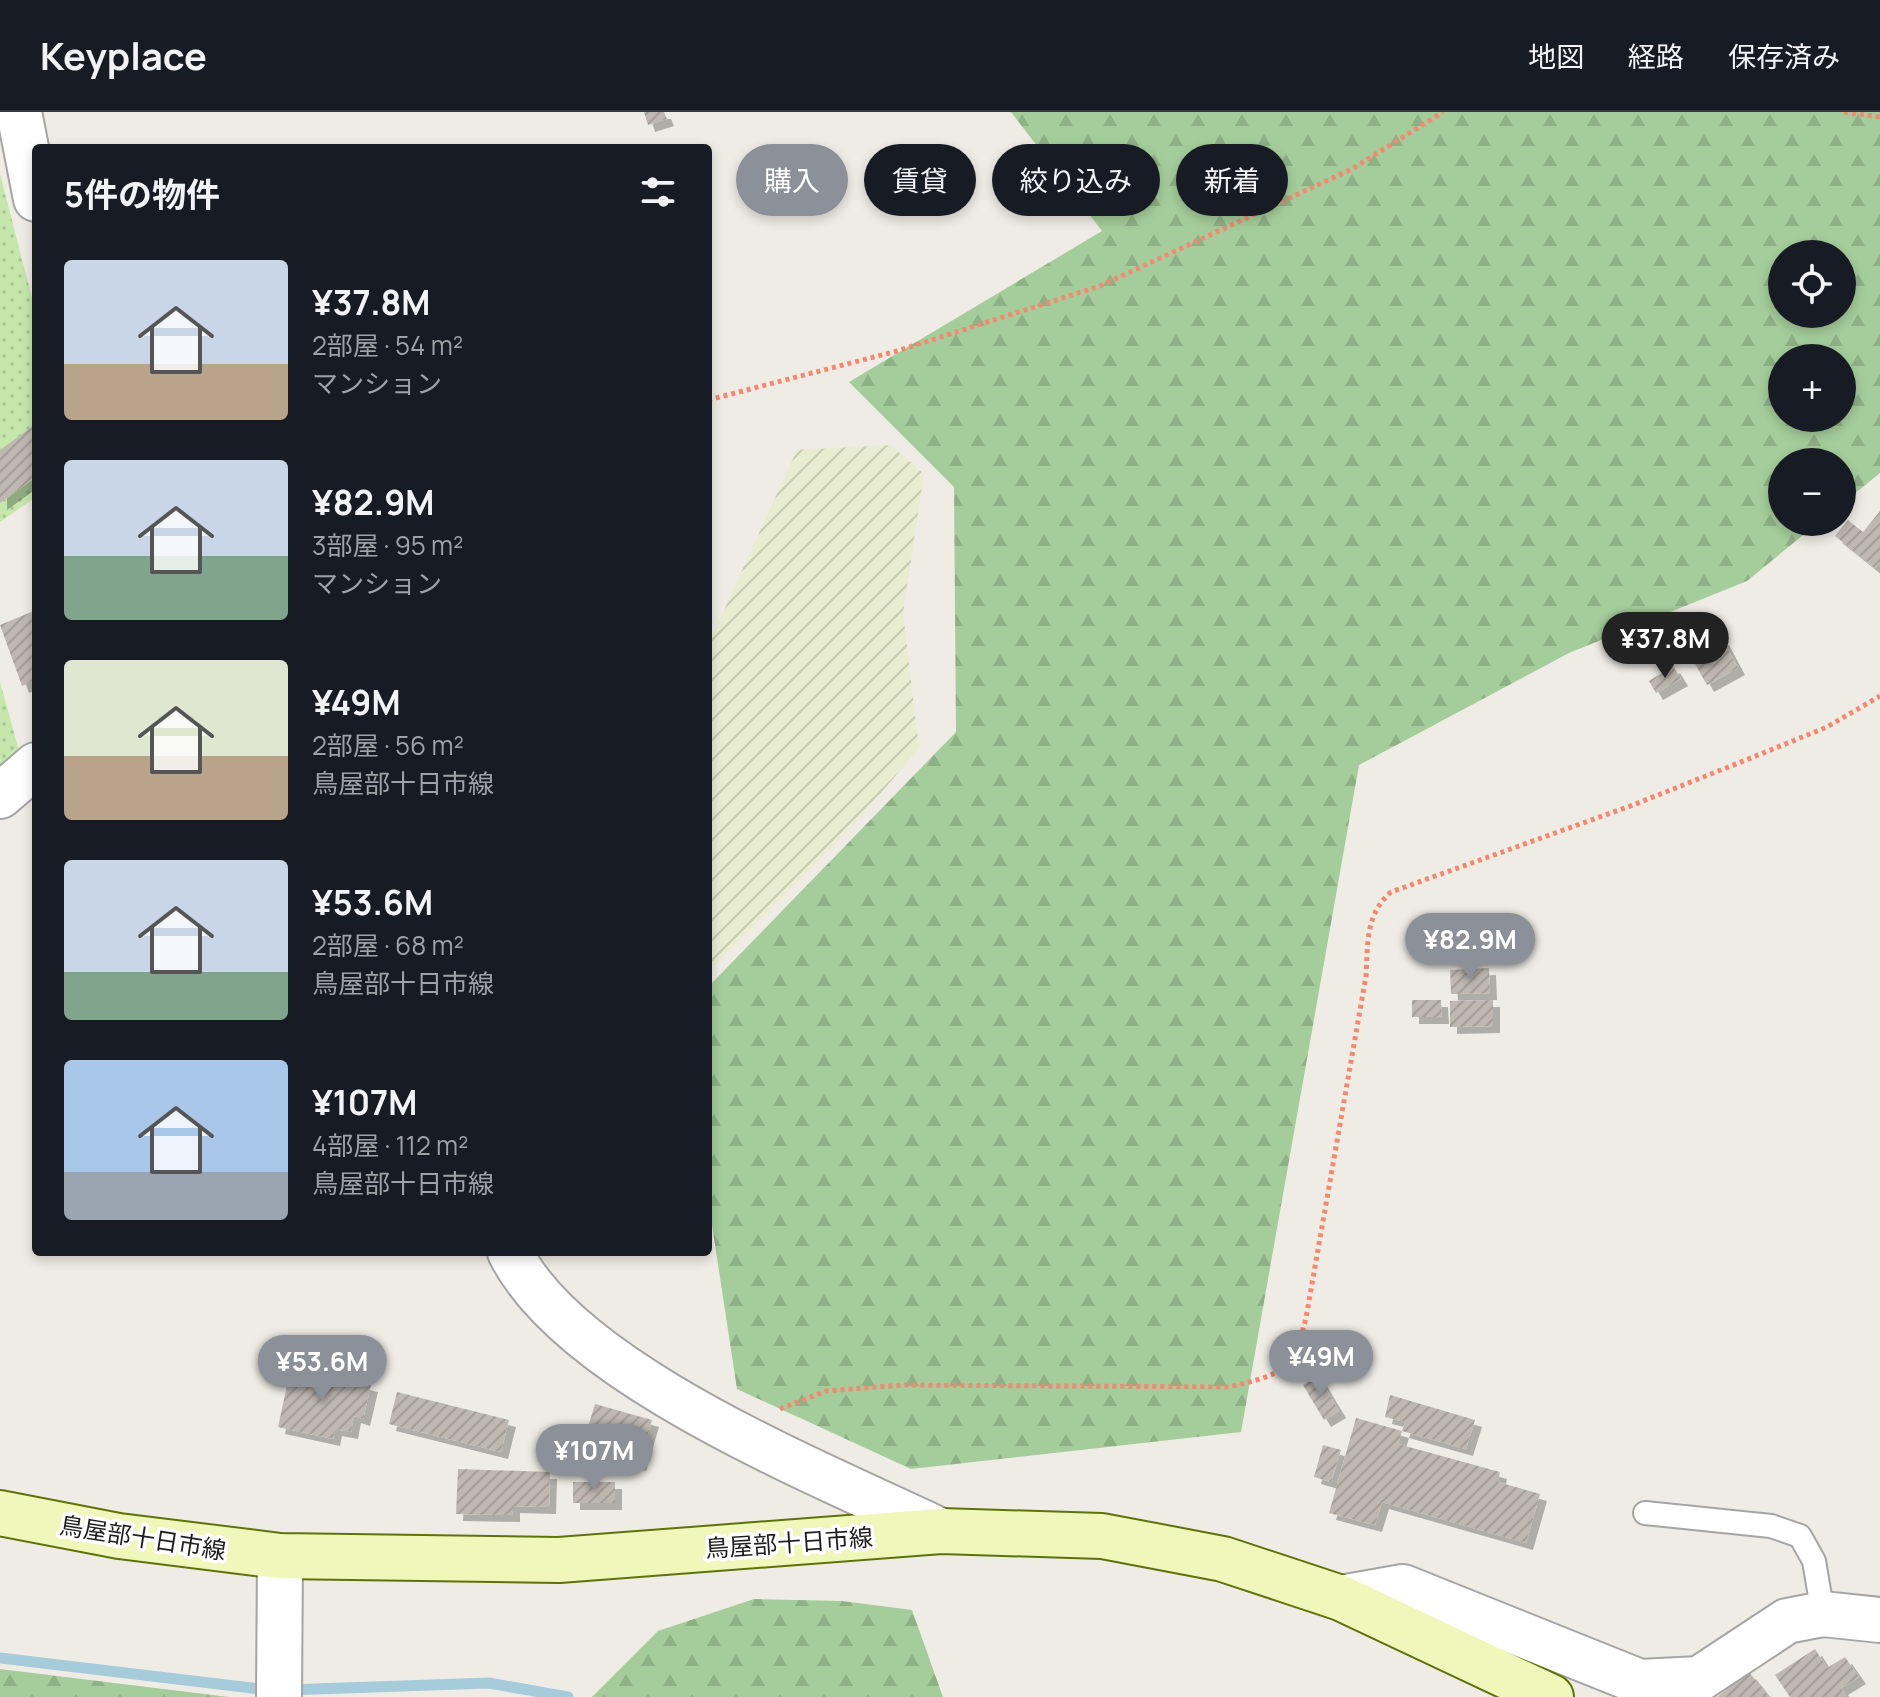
<!DOCTYPE html>
<html lang="ja">
<meta charset="utf-8">
<style>
:root{--surface:#171b24;--page:#242831;--text:#f1f3f6;--muted:#9ea1a6;--line:#363941;--accent:#8c9099}
body{margin:0;font-family:Manrope,"Noto Sans JP",sans-serif;background:var(--page);color:var(--text);height:100vh;display:flex;flex-direction:column;font-size:30px;white-space:nowrap}
*{box-sizing:border-box;margin:0}
p{font-size:26px;color:var(--muted)}
.icon{flex:none;width:44px;height:44px;fill:none;stroke:currentColor;stroke-width:2;stroke-linecap:round;stroke-linejoin:round}
.map{position:relative;flex:1;overflow:hidden}
.side{position:absolute;left:32px;top:32px;width:680px;height:1112px;display:flex;flex-direction:column;background:var(--surface);border-radius:8px;box-shadow:0 4px 12px #0003}
.side>*{flex:none}
.guide{position:absolute;left:736px;top:32px;width:760px;height:72px;display:flex;gap:16px}
.buttons{position:absolute;left:1768px;top:128px;display:grid;gap:16px}
.buttons a{display:grid;place-items:center;width:88px;height:88px;border-radius:50%;background:var(--surface);box-shadow:0 4px 12px #0003;font-size:40px}
.price{position:absolute;translate:-50% -68px;padding:0 18px;border-radius:28px;background:var(--accent);color:#fff;font-size:26px;line-height:52px;filter:drop-shadow(0 2px 4px #0008)}
.price::after{content:'';position:absolute;left:50%;top:48px;width:24px;height:18px;margin-left:-12px;background:inherit;clip-path:polygon(0 0,100% 0,50% 100%)}
.price.active{background:#222;color:#fff}
ul{padding:0;list-style:none}
li{display:flex;align-items:center;gap:24px;height:200px;padding:0 32px}
li span{display:grid;place-items:center;flex:none;width:224px;height:160px;border-radius:8px;color:#555}
li>.icon{margin-inline-start:auto}
span .icon{width:96px;height:96px;fill:#fffc;stroke-width:1}
li b{font-size:34px}
h2{display:flex;justify-content:space-between;align-items:center;height:96px;padding:0 32px;font-size:34px}
.tag{padding:0 28px;border-radius:36px;background:var(--surface);box-shadow:0 4px 12px #0003;font-size:28px;line-height:72px}
.tag.active{background:var(--accent);color:#fff}
header{display:flex;align-items:center;gap:48px;box-sizing:border-box;height:112px;padding:0 40px;background:var(--surface);border-bottom:2px solid var(--line)}
header strong{font-size:38px}
nav{display:flex;gap:44px;margin-inline-start:auto;font-size:28px}
.map>svg:first-child{display:block}
.farmland{fill:url(#farmland-furrows)}
.grass{fill:url(#grass-dots)}
.forest{fill:url(#forest-firs);fill-rule:evenodd}
.lines{fill:none;stroke-linecap:round;stroke-linejoin:round}
.stream{stroke:#a6cbdb;stroke-width:11}
.building{fill:url(#building-hatch);filter:url(#shadow)}
.lane-casing{stroke:#a5a5a5;stroke-width:26}
.street-casing{stroke:#a5a5a5;stroke-width:48}
.secondary-casing{stroke:#5e7209;stroke-width:48}
.path{stroke:#f58870;stroke-width:5;stroke-dasharray:4 4;stroke-linecap:butt}
.lane{stroke:#fff;stroke-width:22}
.street{stroke:#fff;stroke-width:44}
.secondary{stroke:#eff7ba;stroke-width:44}
.labels{text-anchor:middle;dominant-baseline:central;stroke-width:7;stroke-linejoin:round;paint-order:stroke}
.street-label{font-size:24px;fill:#1e1e1e;stroke:#fff}
</style>
<header>
<strong>Keyplace</strong>
<nav><a>地図</a><a>経路</a><a>保存済み</a></nav>
</header>
<div class="map">
<svg width="1880" height="1585" viewBox="0 0 1880 1585">
<defs>
<pattern id="farmland-furrows" width="10" height="10" patternUnits="userSpaceOnUse" patternTransform="scale(2)"><rect width="10" height="10" fill="#e9edd0"/><path d="M-1 1l2-2M0 10L10 0M9 11l2-2" fill="none" stroke="#c7cbb2"/></pattern>
<pattern id="grass-dots" width="8" height="8" patternUnits="userSpaceOnUse" patternTransform="scale(2)"><rect width="8" height="8" fill="#c5e7ac"/><path d="M2 2h.1M6 6h.1" fill="none" stroke="#a9c694" stroke-width="1.8" stroke-linecap="round"/></pattern>
<pattern id="forest-firs" width="22" height="20" patternUnits="userSpaceOnUse" patternTransform="scale(2)"><rect width="22" height="20" fill="#a5cd9b"/><path d="M5 1l3.5 6h-7zM16 11l3.5 6h-7z" fill="#8eb085"/></pattern>
<pattern id="building-hatch" width="6" height="6" patternUnits="userSpaceOnUse" patternTransform="scale(2)"><rect width="6" height="6" fill="#bfb8b1"/><path d="M-1 1l2-2M0 6l6-6M5 7l2-2" fill="none" stroke="#a49e98"/></pattern>
<filter id="shadow"><feDropShadow dx="7" dy="7" stdDeviation="0" flood-color="#0004"/></filter>
</defs>
<rect width="100%" height="100%" fill="#efece5"/>
<path class="farmland" d="M891 333 924 362 903 501 919 636 859 707 708 860V533L797 338Z"/>
<path class="grass" d="M0 62 36 201V385L0 410Z
M0 570 20 642 0 658Z"/>
<path class="forest" d="M1011 0H1880V361L1842 392V350H1782V410H1819L1747 469 1569 541 1359 653 1241 1320 911 1357 737 1277 708 1087V875L956 620 954 375 849 270 1102 119ZM1782 142H1842V202H1782ZM1782 246H1842V306H1782Z
M754 1487 842 1489 912 1498 943 1585H592L658 1519Z
M0 1557 229 1585H0Z"/>
<g class="lines">
<path class="stream" d="M0 1546 269 1578
M286 1578 489 1571 568 1585"/>
</g>
<path class="building" d="M644 0H664L667 7 648 13Z
M36 312V365L0 391V338Z
M1880 399V450L1875 456 1835 424 1848 408 1863 420Z
M36 498V568L22 574 0 513Z
M1722 526 1738 556 1707 573 1690 543Z
M1673 554 1681 567 1656 581 1649 569Z
M1489 856 1490 881 1451 882 1450 858Z
M1412 888H1441L1442 905H1412Z
M1493 888V914L1450 915V889Z
M291 1255 371 1273 363 1307 354 1304 351 1320 335 1317 333 1327 278 1315Z
M1318 1264 1339 1299 1324 1308 1303 1273Z
M397 1280 509 1308 501 1340 389 1312Z
M1390 1283 1475 1308 1466 1337 1402 1319 1405 1310 1385 1305Z
M595 1292 652 1308 639 1352 582 1335Z
M1356 1306 1402 1319 1398 1332 1500 1360 1498 1370 1540 1382 1526 1431 1382 1390 1375 1413 1329 1401Z
M1323 1333 1341 1338 1331 1370 1314 1365Z
M458 1357 550 1360 549 1395 513 1394V1403L456 1402Z
M573 1370H615V1391H573Z
M1815 1537 1827 1556 1845 1545 1859 1565 1841 1576 1847 1585H1790L1775 1563Z
M1749 1560 1769 1585H1717Z"/>
<g class="lines">
<defs>
<path id="lane" d="M1645 1401 1771 1414 1800 1424 1814 1449 1823 1502"/>
<path id="street" d="M19 0 36 87
M0 684 36 653
M510 1140C570 1262 820 1361 941 1419
M1341 1486 1403 1475 1640 1570 1699 1567 1787 1509 1823 1502 1880 1508
M279 1585 280 1444"/>
<path id="secondary" d="M0 1401 119 1424 280 1444 559 1448 941 1419 1102 1424 1223 1447 1341 1486 1551 1585"/>
</defs>
<use href="#lane" class="lane-casing"/>
<use href="#street" class="street-casing"/>
<use href="#secondary" class="secondary-casing"/>
<path class="path" d="M1844 0 1880 5
M708 288 897 239 1100 174 1352 57 1443 0
M780 1297 826 1279 903 1273 1229 1275C1282 1262 1292 1261 1306 1206L1366 864C1368 832 1365 803 1391 780L1633 693 1746 648 1827 615 1880 584"/>
<use href="#lane" class="lane"/>
<use href="#street" class="street"/>
<use href="#secondary" class="secondary"/>
</g>
<g class="labels">
<g class="street-label">
<text transform="translate(143 1425) rotate(9)">鳥屋部十日市線</text>
<text transform="translate(789 1430) rotate(-4)">鳥屋部十日市線</text>
</g>
</g>
</svg>
<div class="buttons">
<a><svg class="icon" aria-label="locate" viewBox="0 0 24 24"><circle cx="12" cy="12" r="6"/><path d="M12 2v4M12 18v4M2 12h4M18 12h4"/></svg></a>
<a>+</a>
<a>−</a>
</div>
<b class="price active" style="left:1665px;top:568px">¥37.8M</b>
<b class="price" style="left:1470px;top:869px">¥82.9M</b>
<b class="price" style="left:1321px;top:1286px">¥49M</b>
<b class="price" style="left:322px;top:1291px">¥53.6M</b>
<b class="price" style="left:594px;top:1380px">¥107M</b>
<div class="guide">
<a class="tag active">購入</a>
<a class="tag">賃貸</a>
<a class="tag">絞り込み</a>
<a class="tag">新着</a>
</div>
<section class="side">
<h2>5件の物件<svg class="icon" aria-label="filters" viewBox="0 0 24 24"><path d="M4 7h16M4 17h16"/><circle cx="9" cy="7" r="2"/><circle cx="15" cy="17" r="2"/></svg></h2>
<ul>
<li><span style="background:linear-gradient(#c9d6e8 65%,#b9a48a 0)"><svg class="icon" aria-label="home" viewBox="0 0 24 24"><path d="M3 11l9-7 9 7M6 9v11h12V9"/></svg></span><div><b>¥37.8M</b><p>2部屋 · 54 m²</p><p>マンション</p></div></li>
<li><span style="background:linear-gradient(#c9d6e8 60%,#7fa58c 0)"><svg class="icon" aria-label="home" viewBox="0 0 24 24"><path d="M3 11l9-7 9 7M6 9v11h12V9"/></svg></span><div><b>¥82.9M</b><p>3部屋 · 95 m²</p><p>マンション</p></div></li>
<li><span style="background:linear-gradient(#dfe7d0 60%,#b9a48a 0)"><svg class="icon" aria-label="home" viewBox="0 0 24 24"><path d="M3 11l9-7 9 7M6 9v11h12V9"/></svg></span><div><b>¥49M</b><p>2部屋 · 56 m²</p><p>鳥屋部十日市線</p></div></li>
<li><span style="background:linear-gradient(#c9d6e8 70%,#7fa58c 0)"><svg class="icon" aria-label="home" viewBox="0 0 24 24"><path d="M3 11l9-7 9 7M6 9v11h12V9"/></svg></span><div><b>¥53.6M</b><p>2部屋 · 68 m²</p><p>鳥屋部十日市線</p></div></li>
<li><span style="background:linear-gradient(#a9c7e8 70%,#9aa5b1 0)"><svg class="icon" aria-label="home" viewBox="0 0 24 24"><path d="M3 11l9-7 9 7M6 9v11h12V9"/></svg></span><div><b>¥107M</b><p>4部屋 · 112 m²</p><p>鳥屋部十日市線</p></div></li>
</ul>
</section>
</div>
